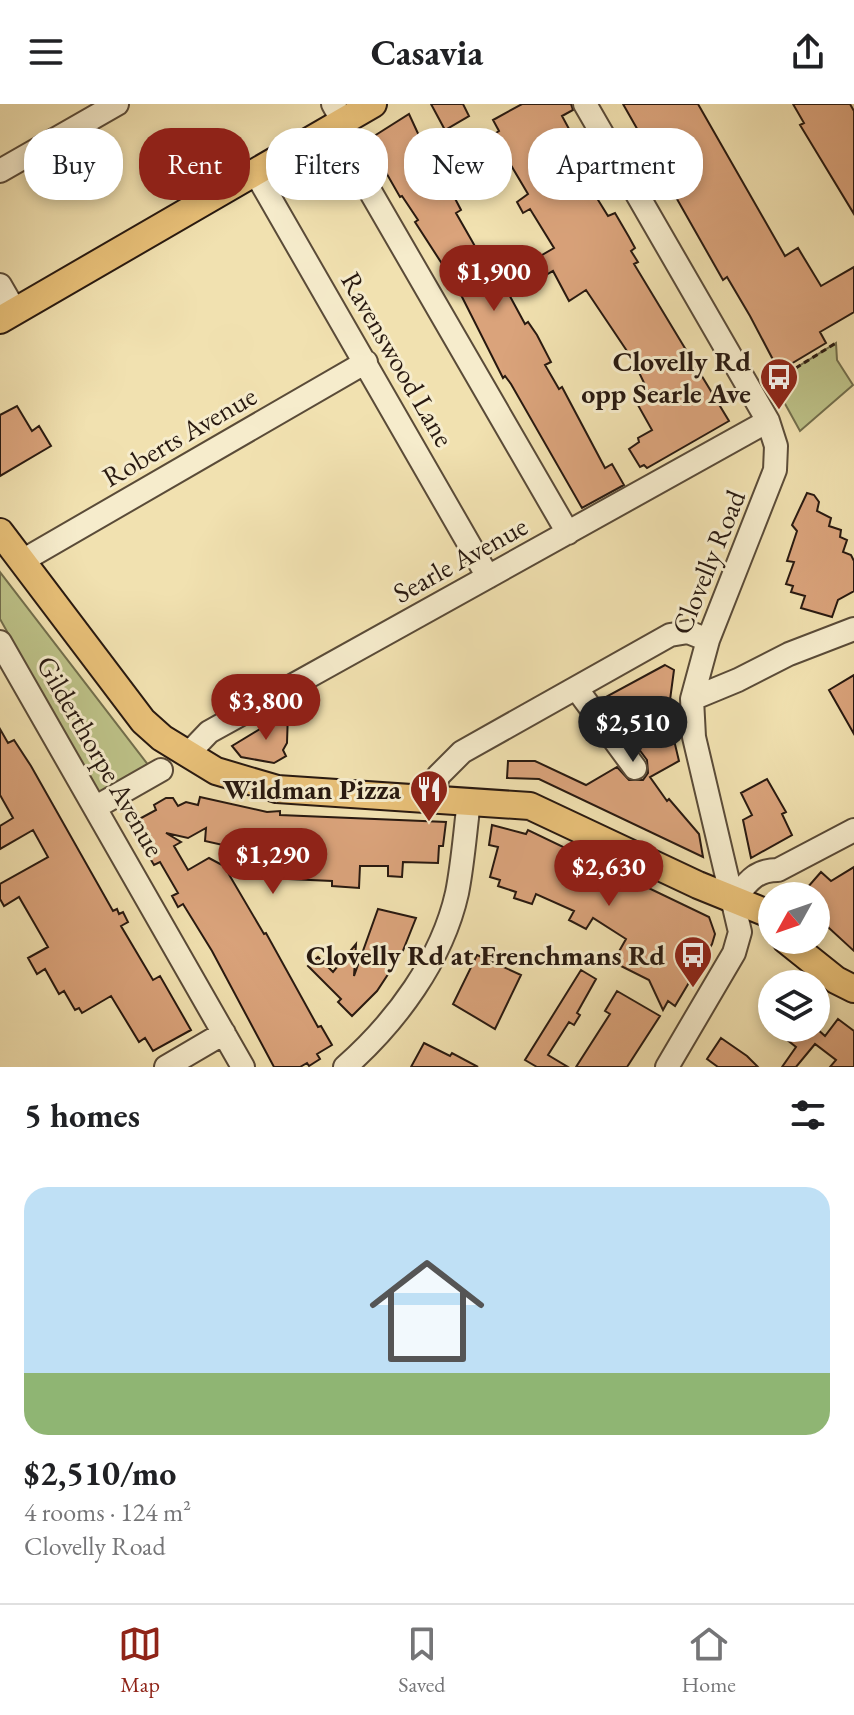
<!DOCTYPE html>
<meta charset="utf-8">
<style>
:root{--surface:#fff;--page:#f2f2f2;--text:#202124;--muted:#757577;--line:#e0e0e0;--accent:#8f2418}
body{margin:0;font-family:"EB Garamond",serif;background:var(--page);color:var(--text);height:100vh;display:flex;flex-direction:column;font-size:30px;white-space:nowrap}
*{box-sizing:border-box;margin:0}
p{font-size:26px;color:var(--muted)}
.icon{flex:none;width:44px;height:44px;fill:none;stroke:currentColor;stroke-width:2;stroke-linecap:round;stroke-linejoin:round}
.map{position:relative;height:963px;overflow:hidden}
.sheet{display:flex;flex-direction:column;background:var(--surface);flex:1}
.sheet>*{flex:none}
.banner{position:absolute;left:24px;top:24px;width:806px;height:72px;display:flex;gap:16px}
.needle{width:52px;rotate:230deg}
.tools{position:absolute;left:758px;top:778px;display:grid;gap:16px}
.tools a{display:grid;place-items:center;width:72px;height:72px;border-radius:50%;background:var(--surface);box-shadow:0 4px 12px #0003;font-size:40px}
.price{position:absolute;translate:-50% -68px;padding:0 18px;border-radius:28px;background:var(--accent);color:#fff;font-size:26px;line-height:52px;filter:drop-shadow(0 2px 4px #0008)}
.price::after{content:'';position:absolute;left:50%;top:48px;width:24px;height:18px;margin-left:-12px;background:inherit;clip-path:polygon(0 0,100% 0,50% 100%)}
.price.active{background:#222;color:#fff}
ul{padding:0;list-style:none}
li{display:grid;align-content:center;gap:16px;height:424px;padding:0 24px}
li+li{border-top:2px solid var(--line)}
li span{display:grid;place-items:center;height:248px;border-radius:24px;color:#555}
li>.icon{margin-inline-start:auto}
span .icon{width:144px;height:144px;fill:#fffc;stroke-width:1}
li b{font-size:34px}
h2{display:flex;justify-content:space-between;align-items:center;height:96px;padding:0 24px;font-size:34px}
.chip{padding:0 28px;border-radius:32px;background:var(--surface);box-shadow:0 4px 12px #0003;font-size:28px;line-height:72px}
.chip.active{background:var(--accent);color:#fff}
header{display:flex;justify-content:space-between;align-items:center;height:104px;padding:0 24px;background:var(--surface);font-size:36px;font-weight:700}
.tab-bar{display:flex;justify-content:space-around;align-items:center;height:112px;border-top:2px solid var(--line);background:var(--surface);font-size:22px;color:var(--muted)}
.tab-bar a{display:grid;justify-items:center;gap:4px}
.tab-bar .active{color:var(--accent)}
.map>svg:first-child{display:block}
.green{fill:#bdc288;stroke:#726e4c;stroke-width:2}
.building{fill:#daa37b;stroke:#281910;stroke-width:2}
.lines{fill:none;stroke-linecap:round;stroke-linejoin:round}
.minor-casing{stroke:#5a4b38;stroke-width:26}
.major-casing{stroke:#281910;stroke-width:30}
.path{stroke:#281910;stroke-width:3;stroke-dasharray:6 4;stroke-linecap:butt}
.minor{stroke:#f6eccc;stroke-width:22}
.major{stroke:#e8c078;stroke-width:26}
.labels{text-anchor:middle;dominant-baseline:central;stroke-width:6;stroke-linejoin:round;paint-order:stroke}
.street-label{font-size:28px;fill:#281910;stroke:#f6eccc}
.poi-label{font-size:28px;font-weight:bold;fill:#281910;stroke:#f6eccc;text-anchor:end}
</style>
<header><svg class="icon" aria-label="menu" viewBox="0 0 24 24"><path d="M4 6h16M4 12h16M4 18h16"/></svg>Casavia<svg class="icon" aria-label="share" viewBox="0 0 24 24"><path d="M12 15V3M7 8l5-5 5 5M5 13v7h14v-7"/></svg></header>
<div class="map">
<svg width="854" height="963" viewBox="0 0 854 963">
<rect width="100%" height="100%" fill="#f1e1b0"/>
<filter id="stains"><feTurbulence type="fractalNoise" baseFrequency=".0025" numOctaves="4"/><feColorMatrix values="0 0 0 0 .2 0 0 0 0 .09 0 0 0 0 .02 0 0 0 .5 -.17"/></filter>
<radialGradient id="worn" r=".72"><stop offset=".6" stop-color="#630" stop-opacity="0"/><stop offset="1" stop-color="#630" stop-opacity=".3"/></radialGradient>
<path class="green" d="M836 239 837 256 853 281 800 327 773 278Z
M0 468 149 662 98 690 0 515Z"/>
<path class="building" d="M431 0H463L469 12 445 26Z
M522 0H571L573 6 562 12 576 38 566 44 608 112 615 109 629 133 635 144 631 147 638 158 634 160 729 317 647 364 644 361 640 363 629 345 639 338 638 334 652 326 634 294 648 287 633 256 586 186 569 197 553 167 539 175 530 158 554 144 530 105 523 109 517 98 528 90 493 31 499 27 493 16Z
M623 0H698L785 152 798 144 821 182 854 163V208L820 228 826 239 779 267 750 212 727 173 723 176Z
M793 0H850L854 7V110L800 21 804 19Z
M409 10 445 88 450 85 461 106 456 109 472 137 486 162 492 159 525 220 528 218 537 231 551 258 545 261 559 285 562 283 605 364 612 360 624 381 582 404 511 280 505 272 503 274 457 183 415 118 418 116 402 92 400 93 380 58 384 56 371 34Z
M17 302 32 327 39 322 51 342 0 372V311Z
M807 389 814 391 819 398 817 407 831 414 829 422 841 426 840 433 847 436 843 448 851 451 854 457V487L838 496 832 513 801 504 805 492 791 488 793 482 786 480 794 458 787 457 797 427 792 421Z
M665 561 674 566 668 611 679 657 650 673 667 697 669 695 699 730 703 753 539 675 507 674 508 657H535L586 681 617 663 629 676H643L648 669 647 656 602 595Z
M854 571V630L829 586Z
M288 608 287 639 283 646 286 652 274 659 241 653 232 642Z
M0 625 8 639 14 636 31 662 113 807 117 805 119 810 123 808 128 818 121 822 153 876 160 872 191 926 153 947 145 934 139 938 111 892 82 909 79 904 75 906 64 887 59 890 45 865 37 870 28 854 48 843 19 793 4 802 0 795V780L48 753 33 726 0 745V722L13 714 0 691Z
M767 675 786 708 782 710 792 731 751 754 743 716 752 711 741 689Z
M200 693 267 708 280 707V711L446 718 443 742H439L438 759 403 758 402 773 388 772V762H360L359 784 332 782V777L289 775 290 756 205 737 206 724 188 734 166 729 181 738 174 742 188 766 209 754 224 762 264 830 266 829 318 923 321 922 332 941 317 950 320 955 309 962 307 959 300 963H274L212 847 183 800 178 803 172 792 178 789 160 758 154 761 130 720 156 706 154 701 166 694H173L178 702 186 698 198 701Z
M492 721 526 730 528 726 709 813 715 830 712 840 675 902 668 897 663 906 649 876 613 858 626 835 593 814 586 825 569 816 574 807 536 790 532 800 514 794 516 788 498 782 500 776 490 773 498 743 489 741Z
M854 763V847L816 812V792H800L821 768 831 777Z
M378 805 416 814 402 849 377 887 352 912 338 898 341 895 308 862 318 853 333 868 356 840 354 872Z
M477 851 521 871 495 925 453 900Z
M581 866 596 875 577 909 580 911 574 921 569 918 548 951 568 963H537L525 956Z
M617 887 660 912 627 963H576L610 910 605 907Z
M838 915 854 927V963H830L836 956 815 940 796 963H782L796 943 772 924H816L825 932Z
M721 934 747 952 758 963H718L707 955Z
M424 939 450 952 452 949 478 963H411Z"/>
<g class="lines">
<defs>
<path id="minor" d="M333 0 343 18
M585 0 768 317 776 342 775 366 708 536 692 595 694 633 740 828 734 849 667 963
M333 23 568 429
M0 67 117 0
M255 68 488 473
M0 181 15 207
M22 457 366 258
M0 538 243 963
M576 584 635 664
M692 595 738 576 789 550 854 525
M187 651 209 628 768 317
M433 695 438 672 462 648 670 531 688 528 708 536
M96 703 161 666
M734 795C748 778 755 766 778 766L854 726
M166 963 224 929
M345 963C396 918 442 856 457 789 463 759 465 728 469 697"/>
<path id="major" d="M0 216 373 0
M0 428 143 617 162 634 216 667 277 685 530 702 698 781 772 811
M786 836 836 876 854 885"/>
</defs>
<use href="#minor" class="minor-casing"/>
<use href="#major" class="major-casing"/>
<path class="path" d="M770 280 836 239"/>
<use href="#minor" class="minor"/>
<use href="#major" class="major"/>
</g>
<defs>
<symbol id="bus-pin" viewBox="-11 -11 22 30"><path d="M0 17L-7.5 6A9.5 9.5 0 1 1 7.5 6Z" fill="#8f2418" stroke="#f6eccc"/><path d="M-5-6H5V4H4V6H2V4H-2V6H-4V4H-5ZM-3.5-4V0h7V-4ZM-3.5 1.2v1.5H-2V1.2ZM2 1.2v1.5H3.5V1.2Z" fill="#fff"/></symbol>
<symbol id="restaurant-pin" viewBox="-11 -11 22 30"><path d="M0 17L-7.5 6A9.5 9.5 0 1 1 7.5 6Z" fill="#8f2418" stroke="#f6eccc"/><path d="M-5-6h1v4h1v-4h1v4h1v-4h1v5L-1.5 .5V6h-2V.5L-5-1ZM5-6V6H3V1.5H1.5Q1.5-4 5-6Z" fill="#fff"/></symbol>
</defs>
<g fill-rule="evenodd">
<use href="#bus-pin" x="757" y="251" width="44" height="60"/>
<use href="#restaurant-pin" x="407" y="663" width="44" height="60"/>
<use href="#bus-pin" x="671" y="829" width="44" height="60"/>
</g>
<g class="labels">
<g class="street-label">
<text transform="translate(398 255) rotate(60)">Ravenswood Lane</text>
<text transform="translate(179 332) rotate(-30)">Roberts Avenue</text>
<text transform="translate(460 455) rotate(-29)">Searle Avenue</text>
<text transform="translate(708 458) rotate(-68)">Clovelly Road</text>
<text transform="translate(101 652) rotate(60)">Gilderthorpe Avenue</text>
</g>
<g class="poi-label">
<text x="751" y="257">Clovelly Rd<tspan x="751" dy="32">opp Searle Ave</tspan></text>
<text x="401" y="685">Wildman Pizza</text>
<text x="665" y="851">Clovelly Rd at Frenchmans Rd</text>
</g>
</g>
<rect width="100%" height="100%" filter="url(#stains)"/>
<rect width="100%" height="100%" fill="url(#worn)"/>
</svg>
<div class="tools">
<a><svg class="needle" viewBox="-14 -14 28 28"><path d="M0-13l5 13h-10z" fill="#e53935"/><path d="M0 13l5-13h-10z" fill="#757577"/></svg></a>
<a><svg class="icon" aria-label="layers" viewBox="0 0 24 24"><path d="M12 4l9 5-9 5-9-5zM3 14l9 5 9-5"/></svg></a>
</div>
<b class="price" style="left:494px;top:209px">$1,900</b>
<b class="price" style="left:266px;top:638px">$3,800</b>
<b class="price active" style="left:633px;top:660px">$2,510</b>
<b class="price" style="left:273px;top:792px">$1,290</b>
<b class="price" style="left:609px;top:804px">$2,630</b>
<div class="banner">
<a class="chip">Buy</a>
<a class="chip active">Rent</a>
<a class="chip">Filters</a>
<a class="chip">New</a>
<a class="chip">Apartment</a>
</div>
</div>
<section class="sheet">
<h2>5 homes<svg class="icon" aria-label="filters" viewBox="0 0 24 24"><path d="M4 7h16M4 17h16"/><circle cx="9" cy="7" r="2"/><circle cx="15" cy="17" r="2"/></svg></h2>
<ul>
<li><span style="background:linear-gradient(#bfe0f5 75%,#8fb573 0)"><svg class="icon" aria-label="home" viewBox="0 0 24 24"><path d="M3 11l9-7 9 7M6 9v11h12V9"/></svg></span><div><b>$2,510/mo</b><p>4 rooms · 124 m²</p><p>Clovelly Road</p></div></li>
</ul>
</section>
<nav class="tab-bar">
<a class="active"><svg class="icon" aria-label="map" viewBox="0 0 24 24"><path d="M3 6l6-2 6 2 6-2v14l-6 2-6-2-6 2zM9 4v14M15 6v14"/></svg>Map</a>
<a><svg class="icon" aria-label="saved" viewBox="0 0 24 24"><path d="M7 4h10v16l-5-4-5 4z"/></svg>Saved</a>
<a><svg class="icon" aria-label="home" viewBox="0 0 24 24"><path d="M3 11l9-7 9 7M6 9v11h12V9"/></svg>Home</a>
</nav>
